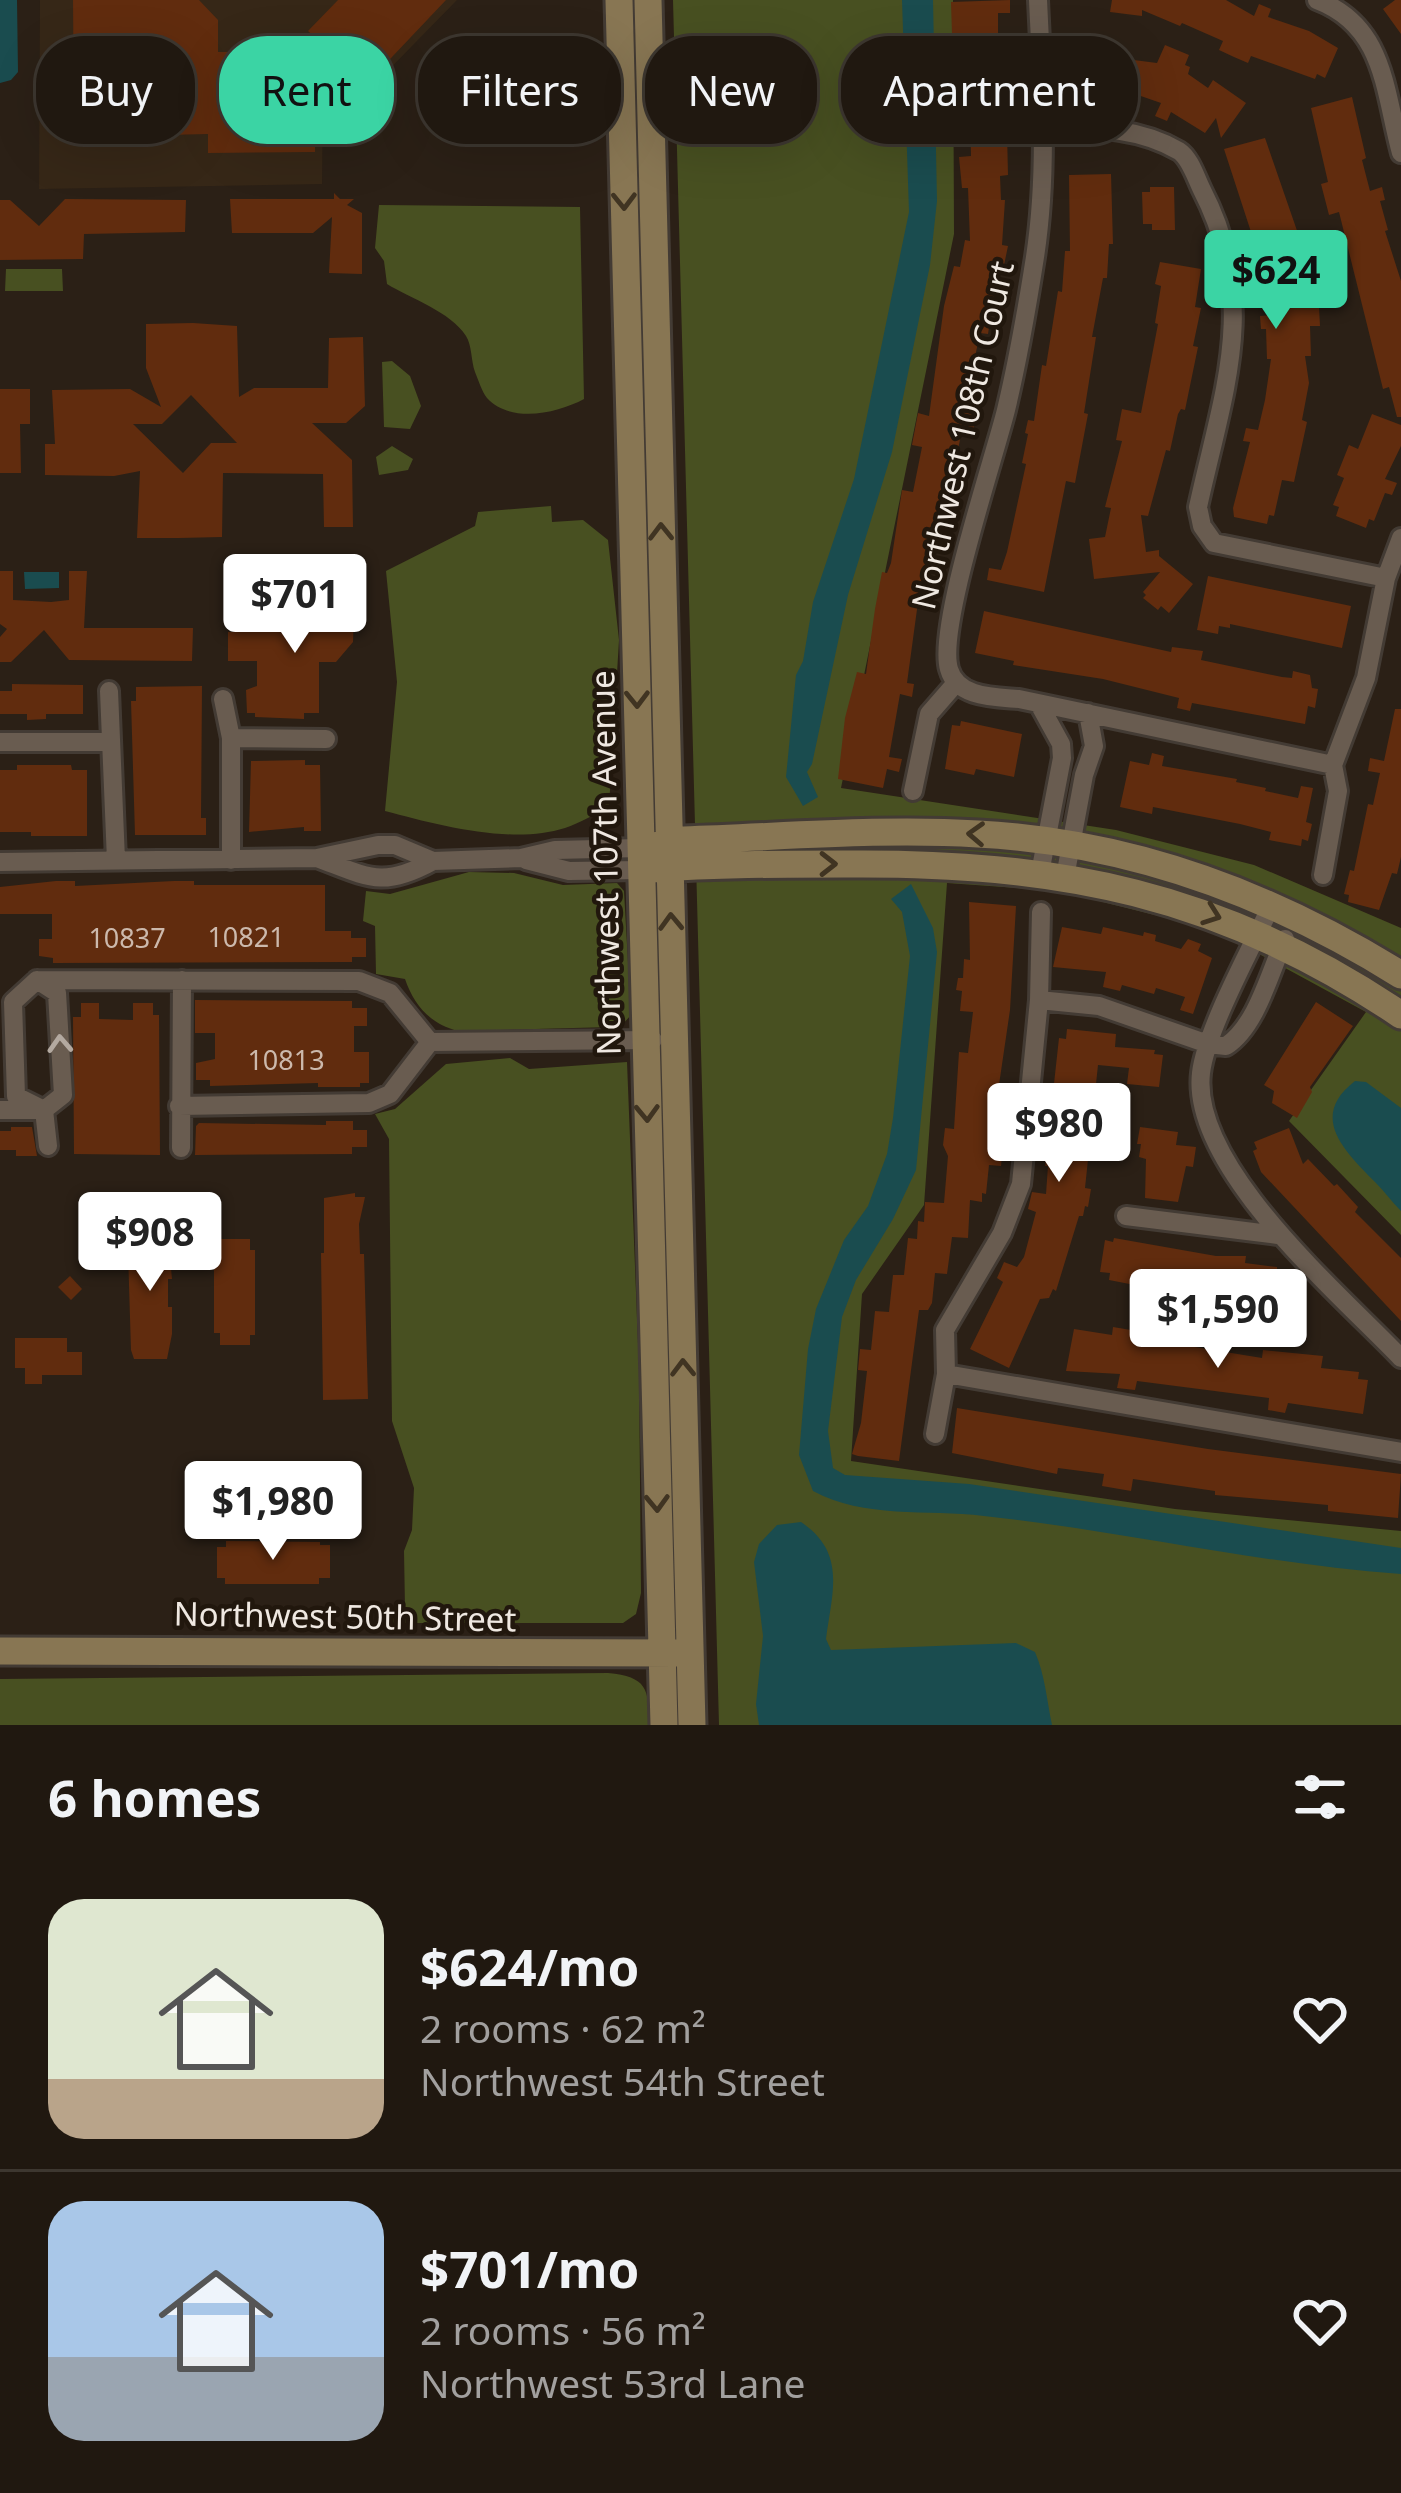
<!DOCTYPE html>
<meta charset="utf-8">
<style>
:root{--surface:#201810;--page:#2d251e;--text:#f1f3f6;--muted:#a2a09f;--line:#3d3730;--accent:#3bd4a4}
body{margin:0;font-family:"Noto Sans",sans-serif;background:var(--page);color:var(--text);height:100vh;display:flex;flex-direction:column;font-size:45px;white-space:nowrap}
*{box-sizing:border-box;margin:0}
p{font-size:39px;color:var(--muted)}
.icon{flex:none;width:66px;height:66px;fill:none;stroke:currentColor;stroke-width:2;stroke-linecap:round;stroke-linejoin:round}
.map{position:relative;height:1725px;overflow:hidden}
.sheet{display:flex;flex-direction:column;background:var(--surface);flex:1}
.sheet>*{flex:none}
.guide{position:absolute;left:36px;top:36px;width:1329px;height:108px;display:flex;gap:24px}
.price{position:absolute;translate:-50% -102px;padding:0 27px;border-radius:12px;background:#fff;color:#222;font-size:39px;line-height:78px;filter:drop-shadow(0 3px 6px #0008)}
.price::after{content:'';position:absolute;left:50%;top:72px;width:36px;height:27px;margin-left:-18px;background:inherit;clip-path:polygon(0 0,100% 0,50% 100%)}
.price.current{background:var(--accent);color:#111}
ul{padding:0;list-style:none}
li{display:flex;align-items:center;gap:36px;height:300px;padding:0 48px}
li+li{border-top:3px solid var(--line)}
li span{display:grid;place-items:center;flex:none;width:336px;height:240px;border-radius:36px;color:#555}
li>.icon{margin-inline-start:auto}
span .icon{width:144px;height:144px;fill:#fffc;stroke-width:1}
li b{font-size:51px}
h2{display:flex;justify-content:space-between;align-items:center;height:144px;padding:0 48px;font-size:51px}
.pill{padding:0 42px;border-radius:48px;background:var(--surface);box-shadow:0 12px 48px #0002,0 0 0 3px var(--line);font-size:42px;line-height:108px}
.pill.current{background:var(--accent);color:#111}
.map>svg:first-child{display:block}
.built{fill:#362717}
.green{fill:#485021}
.water{fill:#1a4c4f}
.building{fill:#612c0e;fill-rule:evenodd}
.lines{fill:none;stroke-linecap:round;stroke-linejoin:round}
.street-casing{stroke:#433b34;stroke-width:24}
.secondary-casing{stroke:#433b34;stroke-width:33}
.street{stroke:#695c50;stroke-width:18}
.secondary{stroke:#887653;stroke-width:27}
.oneway{stroke:#403422}
.oneway2{stroke:#b3a9a0}
.labels{text-anchor:middle;dominant-baseline:central;stroke-width:9;stroke-linejoin:round;paint-order:stroke}
.number-label{font-size:27px;fill:#ccb9ac}
.street-label{font-size:33px;fill:#efe8e1;stroke:#21170d}
</style>
<div class="map">
<svg width="1401" height="1725" viewBox="0 0 1401 1725">
<rect width="100%" height="100%" fill="#2b2016"/>
<path class="built" d="M40 0H457L370 89 323 91 322 184 39 189Z"/>
<path class="green" d="M673 0H953L954 234 841 788 1116 830 1254 865 1401 928V1235L1289 1121 1366 1012 1215 930 1059 891 947 883 924 1205 862 1294 851 1461 1175 1509 1401 1531V1725H719Z
M379 205 580 207 584 399C558 413 511 424 487 398 482 392 478 379 475 372 471 361 472 345 466 336 451 312 410 298 387 284L384 261 375 248Z
M6 269H62L63 291H5Z
M392 361 410 376 421 406 410 429 384 427 382 362Z
M392 446 413 459 408 470 379 475 376 457Z
M551 506 552 522 583 520 608 540 619 640 609 807C595 814 580 823 565 828 512 845 438 825 385 811L397 682 386 571 475 526 478 512Z
M469 872 514 873 563 885 617 883 624 891 631 1015 622 1025 611 1027 458 1031C430 1024 414 1005 405 979L376 974 375 926 363 921 366 891 390 894Z
M510 1058 529 1069 627 1062 639 1369 641 1593 636 1614 623 1623H388V1613L405 1608 404 1551 412 1530 414 1488 392 1421 389 1139 375 1114 395 1109 446 1064Z
M608 1673C647 1677 649 1688 649 1725H0V1679Z"/>
<path class="water" d="M0 0H17L18 72 11 80 0 83Z
M902 0H933L937 201 930 265 892 452 848 595 812 764 807 772 818 797 803 806 786 777 796 675 803 661 813 602 854 479 909 212Z
M24 572H59V588L25 589Z
M911 884 933 928 937 952 916 1170 893 1219 856 1280 842 1317 828 1431 833 1468 845 1475 969 1484 1401 1548V1574C1261 1564 1123 1531 984 1516 927 1509 864 1519 813 1491L799 1455 808 1349 816 1309 844 1240 868 1206 887 1154 893 1118 910 956 902 912 891 899Z
M1355 1081 1366 1082 1401 1108V1211C1392 1202 1384 1191 1375 1182 1345 1151 1308 1117 1355 1081Z
M801 1522C847 1553 832 1592 826 1639L831 1650 1016 1643 1035 1652C1045 1675 1047 1701 1052 1725H759L756 1704 763 1636 754 1562 759 1544 777 1525Z"/>
<path class="building" d="M73 0H199L218 20V52H292V73H315V152L208 153V134L125 136 109 118 74 117Z
M338 0H446L374 76 367 70 359 78 308 31Z
M1010 0V13H998V39H1003L1005 47 1008 175 1000 176 1001 200H1005L1002 245 1008 246 1003 270 998 269 988 334 980 333 975 357 981 358 974 394 977 395 973 438 961 435 956 459V469L961 470 957 493 950 492 946 519 937 517 933 566 927 565 918 602 907 683 914 684 912 697 900 694 889 757 902 759 899 772 887 769 883 788 838 779 845 718 857 672 866 674 875 609 882 572 887 573 891 563 902 490 913 492 922 447 912 445 918 413 929 416 944 306 954 266 960 267 965 240 970 241 968 188H962L959 157 971 156 970 110 953 109V88H966L964 34H952L951 2Z
M1112 0H1226L1254 16 1259 4 1271 9 1268 17 1309 31 1338 48 1325 78 1317 74 1315 79 1251 56 1248 63 1234 57 1219 50 1223 41 1182 23 1180 26 1142 10V16L1110 12Z
M1395 0H1401V34L1383 9Z
M1165 45 1189 55 1185 65 1190 67 1188 74 1208 88 1213 80 1246 103 1221 138 1216 118 1205 133 1171 112 1167 121 1155 116 1161 103 1135 94 1126 99 1102 94V90L1063 91 1064 48 1087 47V54L1157 63Z
M1352 97 1366 158 1362 160 1370 191 1382 187 1385 200 1380 201 1388 230 1385 231 1401 281V417H1397L1389 387 1383 389 1339 212 1329 215 1321 184 1328 182 1311 108Z
M1265 138 1303 248 1307 247 1318 288 1320 326H1310L1311 356H1305L1309 383 1302 420 1307 422 1294 482 1282 480 1274 516 1269 515 1267 524 1234 517 1233 508 1250 442 1243 441 1246 428 1258 430 1265 400 1271 359H1267L1266 329H1261L1260 316 1273 315 1271 280 1267 281 1224 149Z
M1111 174 1113 244H1109L1107 278H1103L1092 337H1096L1084 413 1088 414 1075 483 1066 481 1044 592 987 580 989 568 1001 570 1007 552 1026 464 1022 463 1028 434 1025 433 1028 420 1034 421 1042 365 1046 366 1058 291 1062 292 1065 251H1070L1069 175Z
M1150 187H1174L1175 230H1152V224H1143L1142 192H1150Z
M334 193 340 199H354L347 205 362 213V274L329 273 332 217 313 233H232L230 199H334Z
M65 199 186 200 185 232 84 234 83 259 0 260V200H10L39 226Z
M1160 262 1201 269 1195 307 1201 308 1193 346 1198 347 1185 410 1181 409 1178 414 1170 451 1166 450 1148 516 1141 515 1146 552 1159 550V556L1193 584 1169 613 1161 606 1158 610 1143 598 1146 595 1143 592 1160 572 1094 579 1089 539 1105 537 1111 508 1105 507 1122 441 1116 440 1122 409 1141 413 1158 324 1155 323 1161 286 1155 284Z
M193 323 237 326 239 397 254 388H328L329 338 363 337 365 406 346 423H312L352 460 353 527H324L323 474 223 473 222 537 179 538H137L140 471 114 476 45 475V444H55L52 390 130 389 161 407 146 368V324ZM191 395 237 443H211L183 473 133 424H162Z
M0 389H30V424H20L21 473H0Z
M1372 414 1401 425V446L1385 479 1397 483 1392 495 1385 493 1374 521 1369 519 1366 528 1336 516 1339 507 1333 505 1344 478 1337 475 1349 445 1358 449Z
M0 571H13V600L51 602 69 600V571H87L84 628H193L192 661 69 660 44 630 11 662H0V637L7 629 0 624Z
M1208 576 1351 606 1342 648 1230 624V628L1219 626 1218 634 1197 630Z
M355 586 353 642 336 662H319V713H304V719L255 717V713H247L246 690 257 686V661H228V632H244V626L319 630 315 587Z
M984 611 1171 652 1172 647 1203 651 1201 660 1282 677 1292 678 1293 671 1310 675 1312 688 1318 689 1315 708 1308 706 1305 724 1192 703 1190 711 1177 708 1179 698 1103 679 1013 665 1014 661 975 653Z
M12 684 83 685V714H46V719L27 720V714H0V691H12Z
M202 686 201 818H206V835H135L131 701H136V687Z
M1395 709H1401V857L1397 874 1392 873 1379 910 1348 902 1349 895 1344 894 1350 870 1354 871 1368 804 1373 805 1380 773 1368 771 1370 758 1384 761Z
M961 721 1022 734 1014 777 976 769 974 775 945 769 952 725 960 726Z
M1152 753 1164 756 1162 766 1237 779 1236 782 1266 788 1265 791 1298 798 1301 786 1313 788 1306 822 1312 824 1308 841 1302 839 1301 846 1269 840 1271 832 1240 824 1153 807 1152 814 1120 807 1130 761 1149 765Z
M305 760V765H320L321 831H304V827L249 832 251 761Z
M17 765H71L72 770H87V836H31V832H0V770H17Z
M56 881H75V886L174 881H194V885H325V931H351V938H366V957H352V962L53 963V958L39 956V939H52V914H0V887Z
M969 902 1016 906 1010 1010 990 1146 1003 1147 1001 1166 989 1165 986 1194 982 1193V1202L970 1200 968 1238 952 1237 947 1274 935 1273 932 1303 928 1310H919L899 1461 858 1456 852 1454 861 1423 867 1371 858 1370 860 1349 871 1350 875 1311 889 1312 893 1275H904L908 1238 917 1239 918 1221 924 1222 925 1202 944 1203 948 1156 943 1145 945 1128 954 1129 959 1052 968 1053 973 1012 960 1011 962 991 956 990 958 978H963L964 959 970 960Z
M1062 927 1101 934 1103 927 1143 936 1144 932 1156 935 1155 941 1181 949 1188 939 1201 944 1198 951 1212 958 1193 1014 1180 1010 1185 997 1156 988 1154 994 1122 985 1120 991 1103 987 1106 972 1053 967Z
M195 1000 352 1001V1008H367V1026H354V1052H369V1083H360V1087H318V1083L210 1086V1080H196V1063L215 1059V1033H195Z
M1316 1002 1353 1026 1310 1087 1312 1092 1297 1118 1272 1103 1274 1091 1264 1085Z
M81 1003H99V1019L133 1020V1003H153V1015H159L160 1155 74 1154 73 1017H81Z
M1067 1029 1116 1034 1115 1047 1155 1050 1154 1054 1163 1055 1159 1087 1127 1084 1129 1068 1098 1065 1085 1188 1091 1189 1088 1207 1085 1206 1083 1216H1079L1056 1291 1053 1289 1049 1298 1040 1299 1009 1368 970 1349 1003 1282 997 1278 1004 1262 1017 1267 1024 1257 1036 1212 1028 1209 1032 1192 1046 1194 1048 1166H1045L1059 1038 1066 1039Z
M326 1121H353V1130H367V1147H352V1154L195 1155 196 1126 199 1123 326 1125Z
M11 1127H32L37 1156H16V1150H0V1131H11Z
M1140 1127 1178 1132 1176 1145 1196 1147 1193 1167 1186 1166 1178 1202 1145 1198 1146 1159 1139 1157 1141 1144H1137Z
M1289 1128 1303 1164 1308 1159 1334 1186 1337 1184 1358 1207 1355 1212 1401 1258V1321L1261 1172 1253 1151 1257 1149 1254 1142Z
M355 1193V1197H365L359 1224 360 1254H364L368 1399 323 1400 321 1253H324V1198Z
M134 1228H165L168 1236 172 1279H168V1307H172V1334L167 1359H134L131 1350 128 1252H131Z
M1114 1238 1216 1256H1246L1245 1263 1277 1267V1272L1286 1273 1282 1305 1244 1300 1243 1308 1224 1305 1223 1310 1211 1309 1212 1300 1109 1280 1110 1273 1100 1272 1105 1240 1113 1242Z
M220 1239H250V1250H255V1335H250V1345H220V1333H214V1250H220Z
M70 1276 82 1289 71 1300 58 1287Z
M1113 1327 1131 1330 1140 1338 1262 1358 1263 1350 1323 1356 1321 1368 1359 1372 1358 1379 1368 1380 1363 1414 1288 1403 1285 1413 1268 1410 1269 1398 1137 1381 1135 1390 1117 1388 1120 1374 1066 1371 1074 1329 1112 1335Z
M15 1338H67V1352H82V1375H42V1384H25V1368H15Z
M957 1408 1208 1449 1401 1474 1398 1518 1328 1511V1505L1215 1495V1491L1133 1479 1131 1491 1102 1486 1104 1474 1058 1468 1057 1474 952 1453Z
M230 1471H315V1476H326V1506H315V1513L231 1512V1506H219V1477H230Z
M226 1541 320 1542V1545H330V1578H319V1584H225V1578H217V1547H226Z"/>
<g class="lines">
<defs>
<path id="street" d="M1038 0C1042 85 1048 172 1035 257 1027 308 1018 360 1006 410 993 462 937 628 949 669 957 698 995 697 1019 699L1333 765
M1317 0C1385 26 1384 90 1401 153
M1043 127C1091 128 1136 126 1179 151 1190 158 1196 178 1202 190 1260 302 1223 392 1198 507L1202 526 1214 543 1386 578
M109 691 116 860
M223 699 231 738V860
M1039 704 1061 744 1062 758 1040 873
M231 738 326 739
M0 742H109
M913 791 929 714 956 683
M317 858C368 877 382 889 433 861
M526 860 569 871 641 870
M0 862 317 858 378 845H395L433 861 521 858 555 850 640 848
M1323 875 1338 791 1333 765 1366 678 1386 578 1401 538
M1065 877 1084 775 1094 746 1088 713
M1272 904C1252 947 1206 1030 1201 1073 1190 1167 1340 1294 1401 1358
M37 980 359 981 390 993 430 1042
M37 980 13 1002 16 1096 44 1110
M37 980 57 993 63 1095 44 1110
M1039 1000 1099 1006 1208 1044 1226 1046C1257 1026 1270 971 1285 939
M430 1042 653 1040
M179 1106 369 1103 390 1094 430 1042
M0 1110H39
M44 1110 48 1146
M181 1148 182 980
M1126 1216 1278 1235
M946 1374 1401 1452
M935 1434 946 1374 945 1330 1002 1233 1021 1184 1039 1000 1041 912"/>
<path id="secondary" d="M619 0 664 1725
M648 0 692 1725
M654 846 684 840C781 837 881 828 978 834 1130 842 1273 895 1401 975
M651 869C715 864 780 864 844 864 1058 862 1221 893 1401 1015
M0 1651 680 1653"/>
</defs>
<use href="#street" class="street-casing"/>
<use href="#secondary" class="secondary-casing"/>
<use href="#street" class="street"/>
<use href="#secondary" class="secondary"/>
</g>
<defs><path id="oneway-chevron" d="M-2-3.5L2.5 0L-2 3.5" fill="none" stroke-width="1.6" stroke-linecap="round" stroke-linejoin="round" transform="scale(3)"/></defs>
<g class="oneway">
<use href="#oneway-chevron" transform="translate(624 201) rotate(89)"/>
<use href="#oneway-chevron" transform="translate(661 532) rotate(-91)"/>
<use href="#oneway-chevron" transform="translate(637 699) rotate(89)"/>
<use href="#oneway-chevron" transform="translate(976 834) rotate(-177)"/>
<use href="#oneway-chevron" transform="translate(828 864)"/>
<use href="#oneway-chevron" transform="translate(1212 915) rotate(20)"/>
<use href="#oneway-chevron" transform="translate(671 922) rotate(-92)"/>
<use href="#oneway-chevron" transform="translate(647 1113) rotate(88)"/>
<use href="#oneway-chevron" transform="translate(683 1368) rotate(-91)"/>
<use href="#oneway-chevron" transform="translate(657 1503) rotate(88)"/>
</g>
<use class="oneway2" href="#oneway-chevron" transform="translate(60 1044) rotate(-93)"/>
<g class="labels">
<g class="number-label">
<text x="246" y="936">10821</text>
<text x="127" y="937">10837</text>
<text x="286" y="1059">10813</text>
</g>
<g class="street-label">
<text transform="translate(962 435) rotate(-77)">Northwest 108th Court</text>
<text transform="translate(605 863) rotate(-91)">Northwest 107th Avenue</text>
<text transform="translate(345 1616) rotate(1)">Northwest 50th Street</text>
</g>
</g>
</svg>
<b class="price current" style="left:1276px;top:332px">$624</b>
<b class="price" style="left:295px;top:656px">$701</b>
<b class="price" style="left:1059px;top:1185px">$980</b>
<b class="price" style="left:150px;top:1294px">$908</b>
<b class="price" style="left:1218px;top:1371px">$1,590</b>
<b class="price" style="left:273px;top:1563px">$1,980</b>
<div class="guide">
<a class="pill">Buy</a>
<a class="pill current">Rent</a>
<a class="pill">Filters</a>
<a class="pill">New</a>
<a class="pill">Apartment</a>
</div>
</div>
<section class="sheet">
<h2>6 homes<svg class="icon" aria-label="filters" viewBox="0 0 24 24"><path d="M4 7h16M4 17h16"/><circle cx="9" cy="7" r="2"/><circle cx="15" cy="17" r="2"/></svg></h2>
<ul>
<li><span style="background:linear-gradient(#dfe7d0 75%,#b9a48a 0)"><svg class="icon" aria-label="home" viewBox="0 0 24 24"><path d="M3 11l9-7 9 7M6 9v11h12V9"/></svg></span><div><b>$624/mo</b><p>2 rooms · 62 m²</p><p>Northwest 54th Street</p></div><svg class="icon" aria-label="heart" viewBox="0 0 24 24"><path d="M12 20l-8-8c-3-5 5-10 8-4 3-6 11-1 8 4z"/></svg></li>
<li><span style="background:linear-gradient(#a9c7e8 65%,#9aa5b1 0)"><svg class="icon" aria-label="home" viewBox="0 0 24 24"><path d="M3 11l9-7 9 7M6 9v11h12V9"/></svg></span><div><b>$701/mo</b><p>2 rooms · 56 m²</p><p>Northwest 53rd Lane</p></div><svg class="icon" aria-label="heart" viewBox="0 0 24 24"><path d="M12 20l-8-8c-3-5 5-10 8-4 3-6 11-1 8 4z"/></svg></li>
</ul>
</section>
